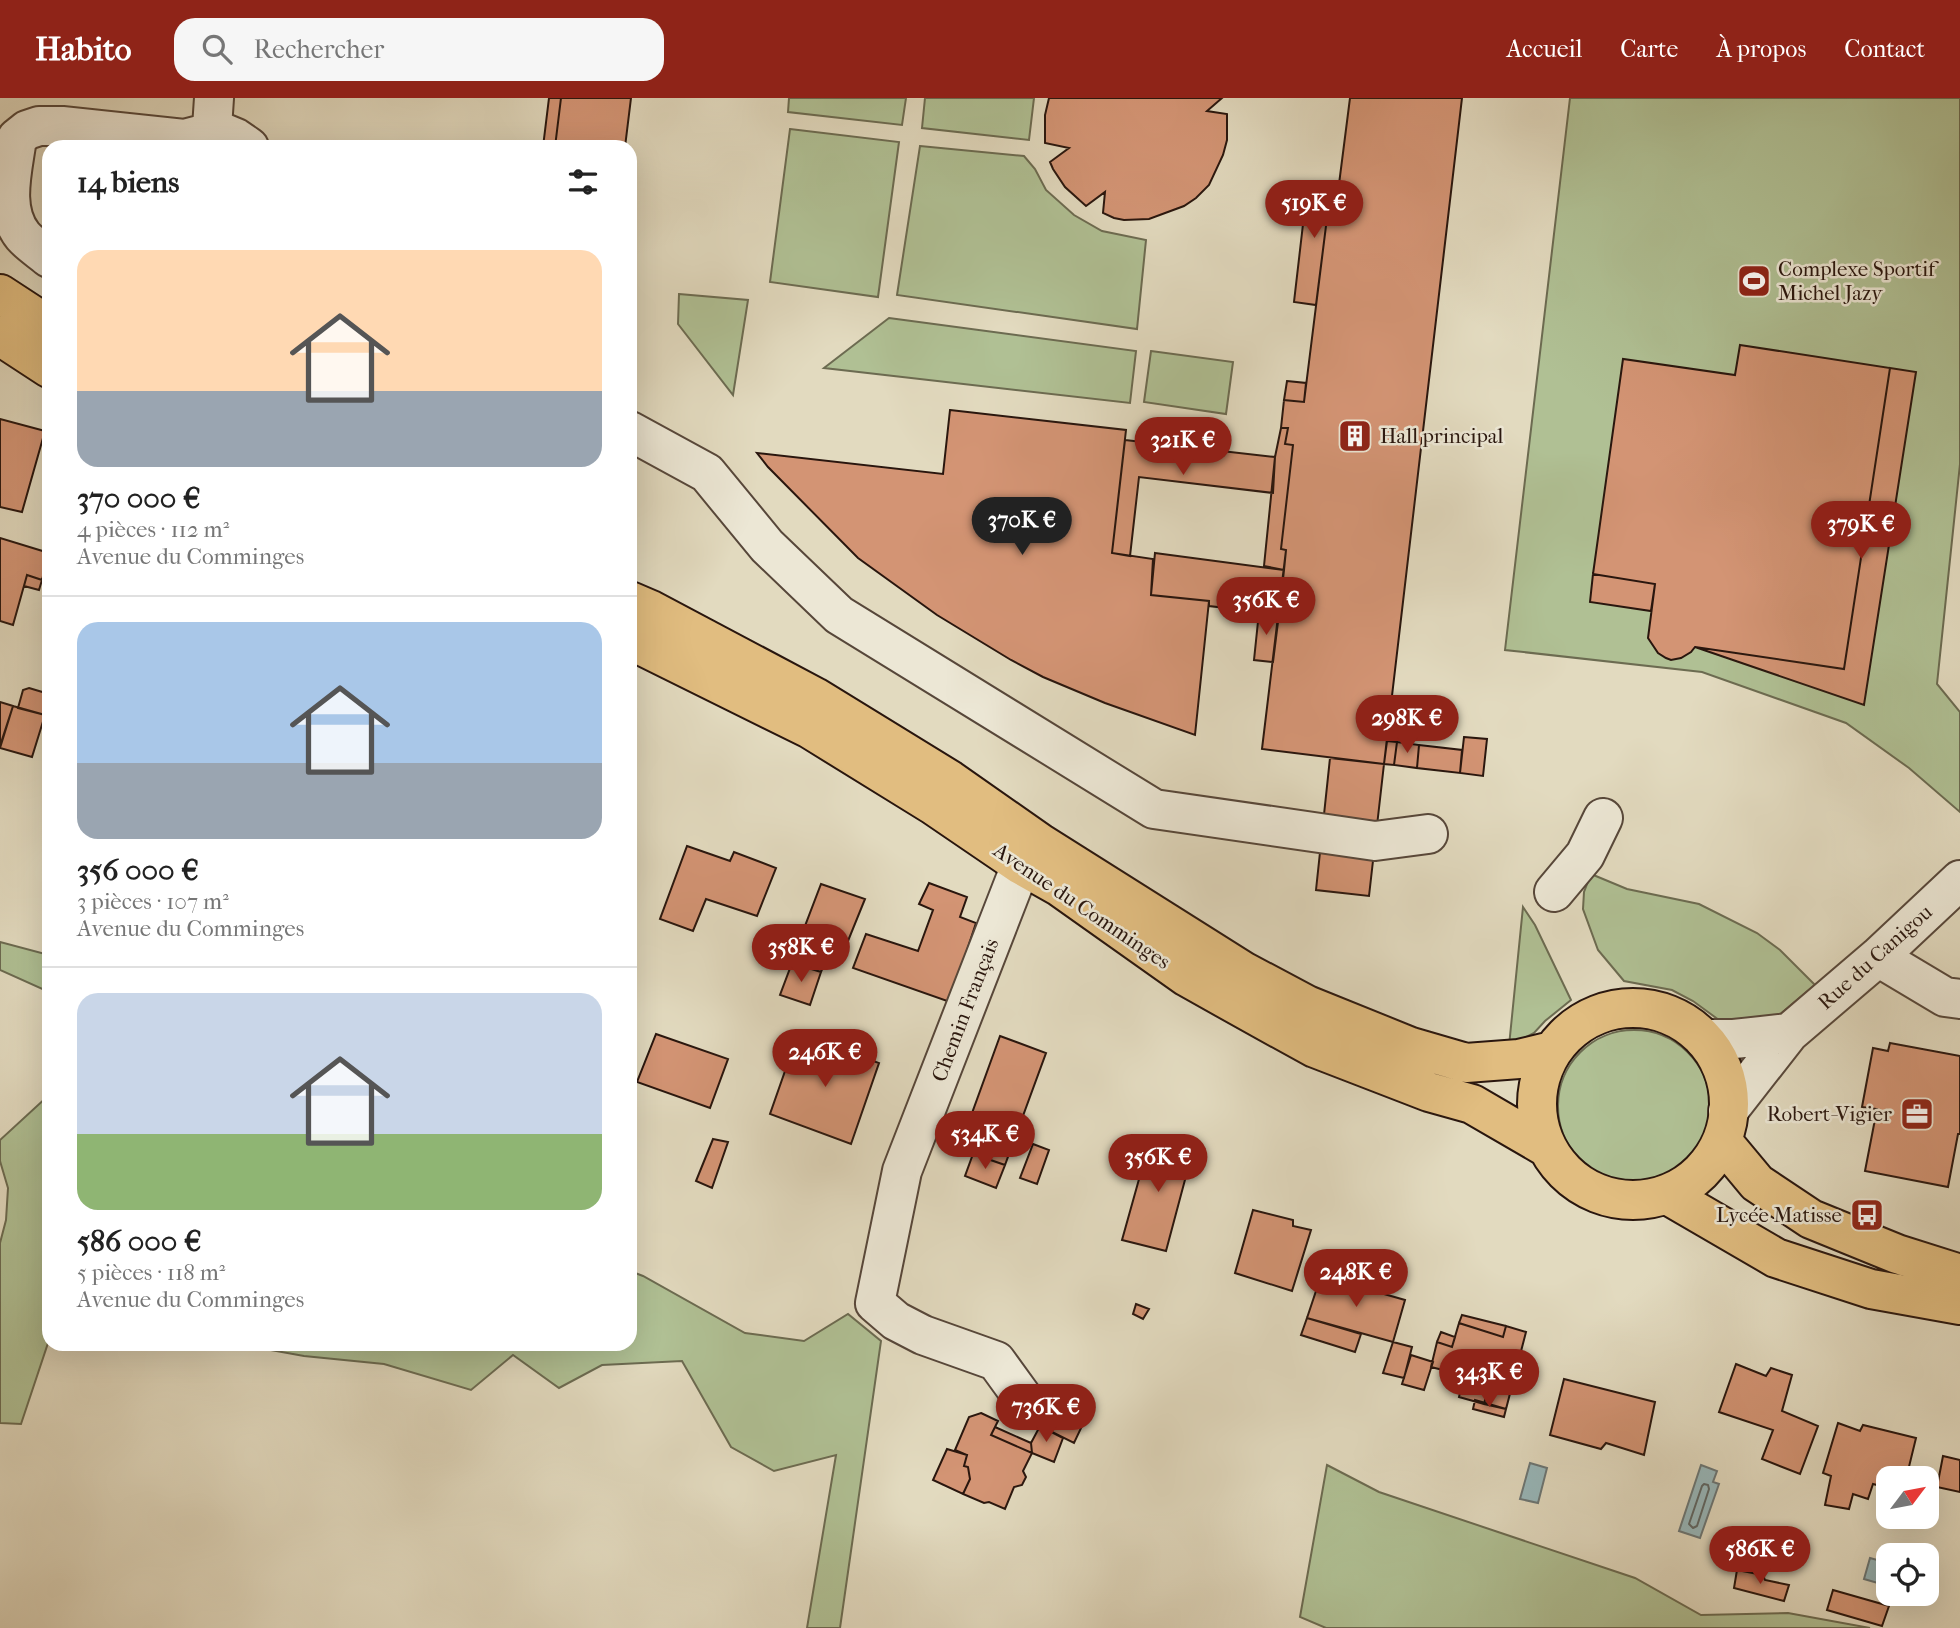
<!DOCTYPE html>
<html lang="fr">
<meta charset="utf-8">
<style>
:root{--surface:#fff;--page:#f6f6f6;--text:#222;--muted:#767676;--line:#e0e0e0;--accent:#8f2418}
body{margin:0;font-family:"IM FELL French Canon",serif;background:var(--page);color:var(--text);height:100vh;display:flex;flex-direction:column;font-size:26px;white-space:nowrap}
*{box-sizing:border-box;margin:0}
p{font-size:23px;color:var(--muted)}
.icon{flex:none;width:38px;height:38px;fill:none;stroke:currentColor;stroke-width:2;stroke-linecap:round;stroke-linejoin:round}
.map{position:relative;flex:1;overflow:hidden}
.details{position:absolute;left:42px;top:42px;width:595px;height:1211px;display:flex;flex-direction:column;background:var(--surface);border-radius:21px;box-shadow:0 7px 28px #0002}
.details>*{flex:none}
.needle{width:46px;rotate:58deg}
.tools{position:absolute;left:1876px;top:1368px;display:grid;gap:14px}
.tools a{display:grid;place-items:center;width:63px;height:63px;border-radius:14px;background:var(--surface);box-shadow:0 7px 28px #0002;font-size:35px}
.price{position:absolute;translate:-50% -60px;padding:0 16px;border-radius:24px;background:var(--accent);color:#fff;font-size:23px;line-height:46px;filter:drop-shadow(0 2px 4px #0008)}
.price::after{content:'';position:absolute;left:50%;top:42px;width:21px;height:16px;margin-left:-10px;background:inherit;clip-path:polygon(0 0,100% 0,50% 100%)}
.price.current{background:#222;color:#fff}
ul{padding:0;list-style:none}
li{display:grid;align-content:center;gap:14px;height:371px;padding:0 35px}
li+li{border-top:2px solid var(--line)}
li span{display:grid;place-items:center;height:217px;border-radius:21px;color:#555}
li>.icon{margin-inline-start:auto}
span .icon{width:126px;height:126px;fill:#fffc;stroke-width:1}
li b{font-size:30px}
h2{display:flex;justify-content:space-between;align-items:center;height:84px;padding:0 35px;font-size:30px}
header{display:flex;align-items:center;gap:42px;box-sizing:border-box;height:98px;padding:0 35px;background:var(--accent);color:#fff}
header strong{font-size:33px}
nav{display:flex;gap:38px;margin-inline-start:auto;font-size:24px}
.search{width:490px;height:63px;background:var(--page);display:flex;align-items:center;gap:18px;box-sizing:border-box;padding:0 24px;border-radius:21px;color:var(--muted);font-size:26px}
.map>svg:first-child{display:block}
.green{fill:#b0c094;stroke:#6c6b51;stroke-width:2}
.water{fill:#98b8bb;stroke:#6c7776;stroke-width:2}
.lines{fill:none;stroke-linecap:round;stroke-linejoin:round}
.shore{stroke:#606764;stroke-width:2}
.building{fill:#d39474;stroke:#29160e;stroke-width:2}
.minor-casing{stroke:#57473a;stroke-width:42}
.major-casing{stroke:#29160e;stroke-width:42}
.minor{stroke:#ece7d5;stroke-width:38}
.major{stroke:#e1bd80;stroke-width:38}
.labels{text-anchor:middle;dominant-baseline:central;stroke-width:5;stroke-linejoin:round;paint-order:stroke}
.poi-label{font-size:21px;fill:#29160e;stroke:#ece7d5;text-anchor:start}
.street-label{font-size:21px;fill:#29160e;stroke:#ece7d5}
</style>
<header>
<strong>Habito</strong>
<div class="search"><svg class="icon" aria-label="search" viewBox="0 0 24 24"><circle cx="10" cy="10" r="6"/><path d="M15 15l6 6"/></svg>Rechercher</div>
<nav><a>Accueil</a><a>Carte</a><a>À propos</a><a>Contact</a></nav>
</header>
<div class="map">
<svg width="1960" height="1530" viewBox="0 0 1960 1530">
<rect width="100%" height="100%" fill="#e2dabf"/>
<filter id="stains"><feTurbulence type="fractalNoise" baseFrequency=".00286" numOctaves="4"/><feColorMatrix values="0 0 0 0 .2 0 0 0 0 .09 0 0 0 0 .02 0 0 0 .5 -.17"/></filter>
<radialGradient id="worn" r=".72"><stop offset=".6" stop-color="#630" stop-opacity="0"/><stop offset="1" stop-color="#630" stop-opacity=".3"/></radialGradient>
<path class="green" d="M789 0H906L902 27 788 14Z
M925 0H1034L1029 42 922 30Z
M1570 0H1960V366L1937 586 1960 614V714L1909 670 1846 625 1702 574 1505 552Z
M790 31 899 44 878 199 770 184Z
M920 48 1024 58 1035 71 1046 92 1074 117 1102 133 1146 142 1137 231 897 197Z
M679 196 748 202 733 297 678 226Z
M889 220 1136 253 1130 305 824 270Z
M1151 253 1233 264 1226 316 1144 304Z
M1591 776 1627 791 1699 806 1757 835 1780 852 1815 887 1771 924 1723 925 1693 903 1672 892 1624 883 1598 852 1583 811 1584 794Z
M1523 809 1535 827 1571 902 1545 923 1534 935 1509 948Z
M0 844 49 857V894L0 872Z
M1558 1008a76 76 0 1 1 152 0a76 76 0 1 1-152 0Z
M49 997V1242L21 1326 0 1325V1145L6 1122 8 1090 0 1063V1042Z
M630 1173 643 1178 745 1235 804 1243 848 1216 881 1243 840 1530H807L836 1357 774 1373 731 1349 682 1263 602 1267 559 1290 513 1257 471 1292 384 1266 304 1258 237 1246H630Z
M1327 1367 1379 1394 1635 1480 1701 1517 1788 1515 1870 1530H1326L1300 1519Z"/>
<path class="water" d="M1530 1365 1547 1370 1538 1405 1520 1401Z
M1701 1367 1717 1373 1713 1384 1719 1386 1700 1440 1679 1433Z
M1870 1460 1888 1465V1488L1864 1481Z"/>
<g class="lines">
<path class="shore" d="M1704 1386 1708 1387 1709 1391 1697 1428 1693 1430 1689 1426 1702 1388Z"/>
</g>
<path class="building" d="M549 0H561L555 49H543Z
M561 0H631L625 49H555Z
M1049 0H1222L1207 13 1227 16V42L1223 57 1209 87 1196 100 1184 108 1149 121 1124 122 1114 120 1103 115 1105 94 1086 108 1065 89 1053 71 1050 64 1069 50 1045 45V17Z
M1350 0H1462L1384 666 1262 651 1286 452 1281 451 1293 347 1285 346 1288 330H1281L1284 302 1304 304 1329 104 1338 105 1339 86Z
M1308 83 1339 86 1338 105 1329 104 1316 207 1294 204Z
M1740 247 1890 270 1844 571 1695 549 1691 554 1681 560 1671 562 1666 560 1658 555 1648 540 1655 486 1593 476 1623 261 1735 277Z
M1890 270 1916 274 1864 607 1695 549 1844 571Z
M1287 283 1306 285 1304 304 1284 302Z
M950 312 1126 332 1112 455 1153 461 1151 497 1209 503 1195 637 1105 605 1043 579 1011 562 937 517 858 460 768 369 757 355 943 376Z
M0 321 45 333 22 414 0 409Z
M1281 330H1288L1285 346 1293 347 1281 451 1286 452 1284 472 1264 468 1275 359Z
M1125 342 1275 359 1273 395 1139 379 1130 458 1112 455Z
M0 440 49 455 42 482 27 477 13 527 0 523Z
M1155 455 1284 472 1279 516 1209 508V503L1151 497Z
M1593 476 1655 486 1651 513 1590 504Z
M27 477 42 482 39 492 24 488Z
M1259 514 1279 516 1273 564 1254 562Z
M29 590 49 596 45 617 18 610 23 592Z
M0 604 13 608 0 648Z
M13 608 45 617 32 659 0 650Z
M1464 639 1487 641 1483 678 1460 675Z
M1387 643 1397 644 1394 667 1384 666Z
M1397 644 1419 647 1417 670 1394 667Z
M1419 647 1462 652 1460 675 1417 670Z
M1330 660 1384 666 1369 798 1316 792Z
M687 748 730 763 734 754 776 770 757 818 706 801 693 833 660 821Z
M929 785 967 799 960 819 976 825 950 904 853 870 866 836 918 853 933 812 919 806Z
M821 786 865 801 848 843 805 828Z
M798 850 826 862 821 874 792 865Z
M792 865 821 874 810 907 780 897Z
M656 936 728 961 710 1010 637 984Z
M798 936 879 965 851 1046 770 1016Z
M1000 938 1046 955 1005 1067 959 1051Z
M1890 945 1960 958V1036H1958L1948 1089 1865 1073 1877 1011 1862 1009 1873 950 1888 953Z
M1159 1038 1194 1048 1166 1153 1122 1142 1148 1049 1153 1052Z
M713 1041 728 1044 712 1090 696 1083Z
M1033 1046 1049 1052 1037 1086 1020 1080Z
M973 1056 1005 1067 996 1090 965 1078Z
M1253 1112 1293 1122V1128L1311 1132 1292 1193 1235 1175Z
M1321 1178 1405 1202 1393 1244 1307 1220Z
M1136 1206 1149 1211 1143 1221 1133 1216Z
M1462 1217 1506 1228 1503 1239 1459 1225Z
M1307 1220 1361 1236 1355 1254 1301 1237Z
M1459 1225 1503 1239 1506 1228 1526 1234 1506 1311 1484 1306 1490 1284 1431 1269 1437 1244 1452 1249Z
M1441 1234 1455 1239 1452 1249 1437 1244Z
M1393 1244 1412 1249 1404 1280 1383 1275Z
M1411 1257 1433 1264 1424 1292 1402 1286Z
M1736 1266 1766 1278 1771 1270 1792 1277 1782 1313 1818 1328 1800 1376 1762 1361 1773 1332 1719 1314Z
M1464 1278 1490 1284 1484 1306 1459 1299Z
M1564 1281 1655 1304 1644 1357 1606 1345 1601 1351 1550 1337Z
M1055 1295 1090 1311 1074 1345 1040 1328Z
M1475 1302 1506 1311 1504 1319 1473 1311Z
M981 1315 998 1323 991 1337 1032 1355 1023 1373 1026 1379 1022 1387 1014 1389 1005 1411 989 1404 984 1405 963 1396 970 1381 968 1369 964 1368 967 1357 955 1352 969 1319Z
M1838 1325 1860 1333 1863 1327 1916 1340 1906 1381H1888V1390L1873 1386 1868 1401 1853 1396 1849 1411 1825 1407 1831 1378 1823 1375Z
M1040 1328 1063 1340 1054 1364 1032 1355 1031 1345Z
M995 1329 1031 1345 1032 1355 991 1337Z
M947 1351 967 1357 964 1368 968 1369 970 1381 963 1396 933 1382Z
M1943 1358 1960 1362V1394L1937 1389Z
M1737 1472 1763 1477 1765 1482 1789 1487 1784 1503 1734 1490Z
M1833 1492 1889 1508 1882 1528 1827 1512Z"/>
<g class="lines">
<defs>
<path id="minor" d="M212 30 236 40 249 49
M49 160C41 153 30 146 23 138 1 111 13 71 17 40L27 32 39 28H62L184 41 203 36 212 30 214 0
M630 333 707 375 767 448 839 517 1154 711 1375 743 1428 736
M1021 767 902 1073 875 1205 896 1223 923 1237 996 1263 1025 1303
M1554 794 1585 757 1603 720
M1878 859 1945 899 1960 901
M1704 941H1734L1789 935
M1728 1013 1789 935 1878 859 1960 782"/>
<path id="major" d="M0 196 49 228
M0 238 49 270
M630 503 651 512 815 599 950 682 1040 745 1243 873 1307 907 1411 949 1466 965 1519 961 1552 953
M630 542 810 631 933 707 1021 767 1060 789 1187 879 1262 921 1315 950 1429 994 1472 1006 1546 1049
M1537 1006a96 96 0 1 1 192 0a96 96 0 1 1-192 0Z
M1722 1043 1757 1085 1811 1121 1897 1156 1960 1176
M1666 1096 1776 1160 1871 1191 1960 1207"/>
</defs>
<use href="#minor" class="minor-casing"/>
<use href="#major" class="major-casing"/>
<use href="#minor" class="minor"/>
<use href="#major" class="major"/>
</g>
<defs>
<symbol id="stadium-square" viewBox="-11 -11 22 22"><rect x="-9" y="-9" width="18" height="18" rx="4" fill="#8f2418" stroke="#ece7d5"/><path d="M0-5a6.5 5 0 1 0 0 10a6.5 5 0 1 0 0-10ZM-3.5-1.8h7v3.6h-7Z" fill="#fff"/></symbol>
<symbol id="building-square" viewBox="-11 -11 22 22"><rect x="-9" y="-9" width="18" height="18" rx="4" fill="#8f2418" stroke="#ece7d5"/><path d="M-4-6H4V6H1V3H-1V6H-4ZM-2.5-4.3h1.7v1.8h-1.7ZM.8-4.3h1.7v1.8H.8ZM-2.5-1h1.7V.8h-1.7ZM.8-1h1.7V.8H.8Z" fill="#fff"/></symbol>
<symbol id="office-square" viewBox="-11 -11 22 22"><rect x="-9" y="-9" width="18" height="18" rx="4" fill="#8f2418" stroke="#ece7d5"/><path d="M-6-3h4V-5.5h4V-3h4V5H-6ZM-1-4.5V-3h2v-1.5ZM-6 0V1H6V0Z" fill="#fff"/></symbol>
<symbol id="bus-square" viewBox="-11 -11 22 22"><rect x="-9" y="-9" width="18" height="18" rx="4" fill="#8f2418" stroke="#ece7d5"/><path d="M-5-6H5V4H4V6H2V4H-2V6H-4V4H-5ZM-3.5-4V0h7V-4ZM-3.5 1.2v1.5H-2V1.2ZM2 1.2v1.5H3.5V1.2Z" fill="#fff"/></symbol>
</defs>
<g fill-rule="evenodd">
<use href="#stadium-square" x="1735" y="164" width="38" height="38"/>
<use href="#building-square" x="1336" y="319" width="38" height="38"/>
<use href="#office-square" x="1898" y="997" width="38" height="38"/>
<use href="#bus-square" x="1848" y="1098" width="38" height="38"/>
</g>
<g class="labels">
<g class="poi-label">
<text x="1778" y="171">Complexe Sportif<tspan x="1778" dy="24">Michel Jazy</tspan></text>
<text x="1380" y="338">Hall principal</text>
<text x="1892" y="1016" text-anchor="end">Robert-Vigier</text>
<text x="1842" y="1117" text-anchor="end">Lycée Matisse</text>
</g>
<g class="street-label">
<text transform="translate(1082 808) rotate(34)">Avenue du Comminges</text>
<text transform="translate(1875 859) rotate(-42)">Rue du Canigou</text>
<text transform="translate(965 912) rotate(-69)">Chemin Français</text>
</g>
</g>
<rect width="100%" height="100%" filter="url(#stains)"/>
<rect width="100%" height="100%" fill="url(#worn)"/>
</svg>
<div class="tools">
<a><svg class="needle" viewBox="-14 -14 28 28"><path d="M0-13l5 13h-10z" fill="#e53935"/><path d="M0 13l5-13h-10z" fill="#767676"/></svg></a>
<a><svg class="icon" aria-label="locate" viewBox="0 0 24 24"><circle cx="12" cy="12" r="6"/><path d="M12 2v4M12 18v4M2 12h4M18 12h4"/></svg></a>
</div>
<b class="price" style="left:1314px;top:142px">519K €</b>
<b class="price" style="left:1183px;top:379px">321K €</b>
<b class="price current" style="left:1022px;top:459px">370K €</b>
<b class="price" style="left:1861px;top:463px">379K €</b>
<b class="price" style="left:1266px;top:539px">356K €</b>
<b class="price" style="left:1407px;top:657px">298K €</b>
<b class="price" style="left:801px;top:886px">358K €</b>
<b class="price" style="left:825px;top:991px">246K €</b>
<b class="price" style="left:985px;top:1073px">534K €</b>
<b class="price" style="left:1158px;top:1096px">356K €</b>
<b class="price" style="left:1356px;top:1211px">248K €</b>
<b class="price" style="left:1489px;top:1311px">343K €</b>
<b class="price" style="left:1046px;top:1346px">736K €</b>
<b class="price" style="left:1760px;top:1488px">586K €</b>
<section class="details">
<h2>14 biens<svg class="icon" aria-label="filters" viewBox="0 0 24 24"><path d="M4 7h16M4 17h16"/><circle cx="9" cy="7" r="2"/><circle cx="15" cy="17" r="2"/></svg></h2>
<ul>
<li><span style="background:linear-gradient(#ffd9b3 65%,#9aa5b1 0)"><svg class="icon" aria-label="home" viewBox="0 0 24 24"><path d="M3 11l9-7 9 7M6 9v11h12V9"/></svg></span><div><b>370 000 €</b><p>4 pièces · 112 m²</p><p>Avenue du Comminges</p></div></li>
<li><span style="background:linear-gradient(#a9c7e8 65%,#9aa5b1 0)"><svg class="icon" aria-label="home" viewBox="0 0 24 24"><path d="M3 11l9-7 9 7M6 9v11h12V9"/></svg></span><div><b>356 000 €</b><p>3 pièces · 107 m²</p><p>Avenue du Comminges</p></div></li>
<li><span style="background:linear-gradient(#c9d6e8 65%,#8fb573 0)"><svg class="icon" aria-label="home" viewBox="0 0 24 24"><path d="M3 11l9-7 9 7M6 9v11h12V9"/></svg></span><div><b>586 000 €</b><p>5 pièces · 118 m²</p><p>Avenue du Comminges</p></div></li>
</ul>
</section>
</div>
